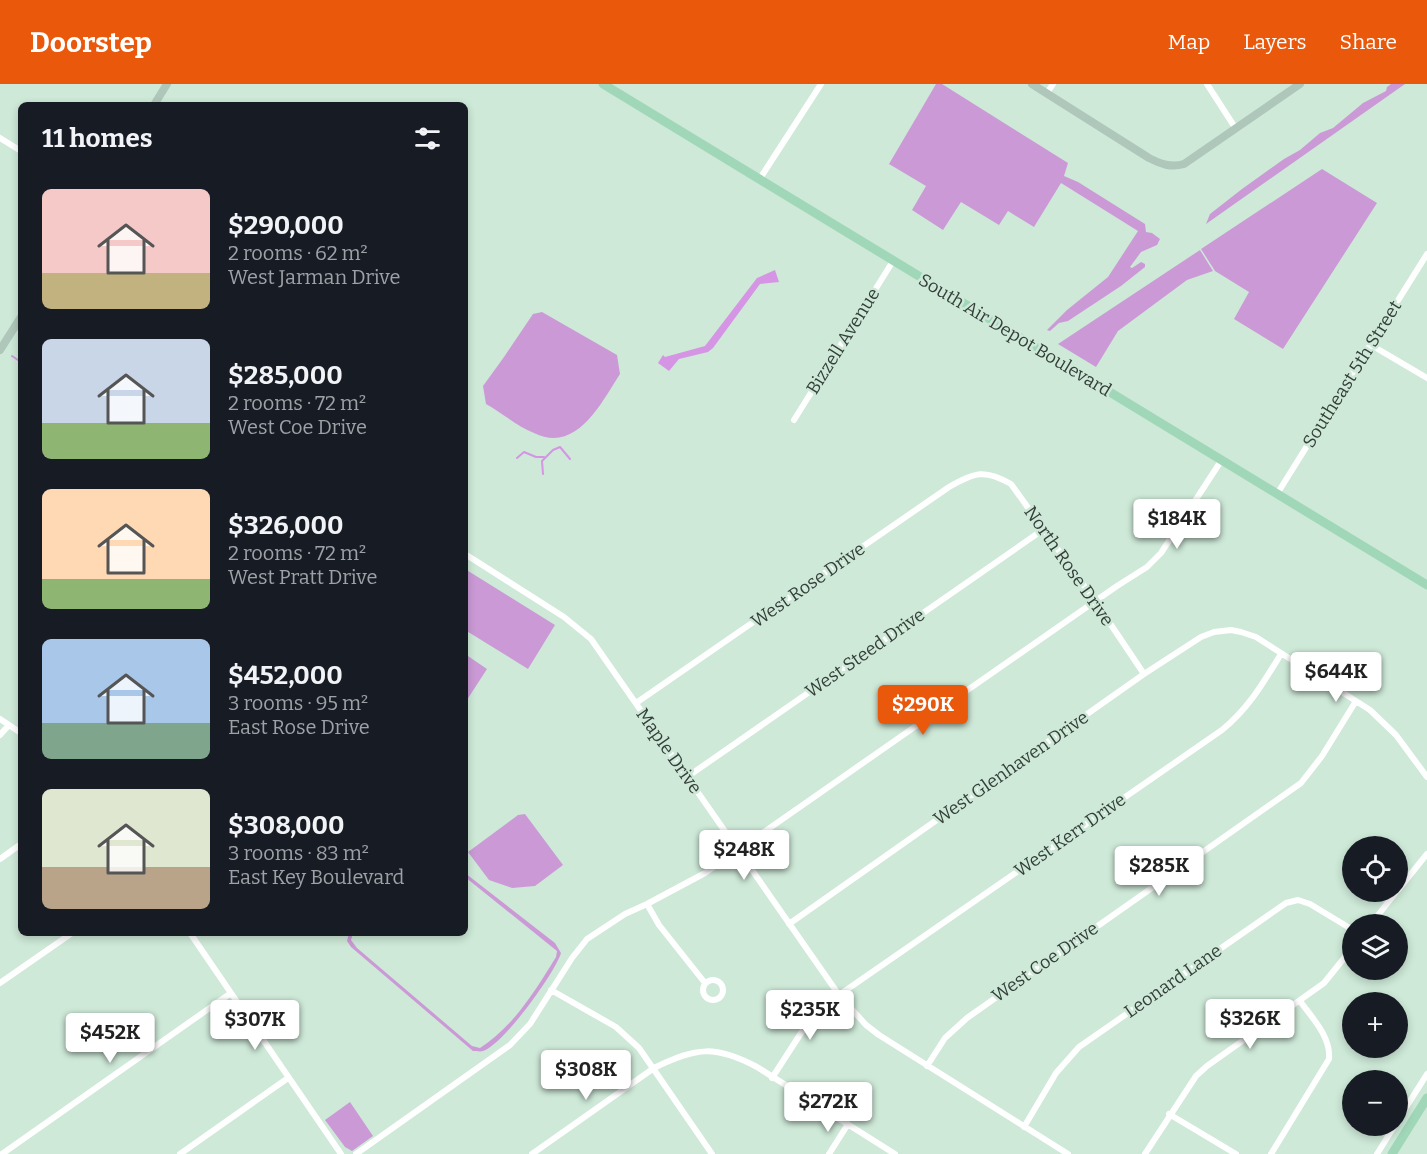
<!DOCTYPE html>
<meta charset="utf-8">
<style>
:root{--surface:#171b24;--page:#20242c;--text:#f1f3f6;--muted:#9ea1a6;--accent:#ea580c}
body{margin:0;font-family:Bitter,serif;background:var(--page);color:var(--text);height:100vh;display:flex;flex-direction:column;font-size:22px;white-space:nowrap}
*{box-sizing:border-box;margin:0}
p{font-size:20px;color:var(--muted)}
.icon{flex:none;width:33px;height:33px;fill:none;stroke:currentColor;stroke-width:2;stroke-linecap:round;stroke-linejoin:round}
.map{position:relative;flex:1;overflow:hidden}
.details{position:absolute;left:18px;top:18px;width:450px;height:834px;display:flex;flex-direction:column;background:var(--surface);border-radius:9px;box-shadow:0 3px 9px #0003}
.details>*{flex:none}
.fabs{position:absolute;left:1342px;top:752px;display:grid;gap:12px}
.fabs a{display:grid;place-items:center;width:66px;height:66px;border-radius:50%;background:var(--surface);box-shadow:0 3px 9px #0003;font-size:30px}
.price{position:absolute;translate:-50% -51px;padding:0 14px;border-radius:6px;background:#fff;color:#222;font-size:20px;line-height:39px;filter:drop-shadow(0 2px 3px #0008)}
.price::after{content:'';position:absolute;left:50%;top:36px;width:18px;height:14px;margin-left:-9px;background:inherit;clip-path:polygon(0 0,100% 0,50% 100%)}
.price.active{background:var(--accent);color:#fff}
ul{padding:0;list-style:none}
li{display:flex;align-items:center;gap:18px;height:150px;padding:0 24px}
li span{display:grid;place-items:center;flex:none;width:168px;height:120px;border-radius:9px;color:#555}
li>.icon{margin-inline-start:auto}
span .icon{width:72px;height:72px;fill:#fffc;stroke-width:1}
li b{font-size:26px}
h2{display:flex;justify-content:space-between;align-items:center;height:72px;padding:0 24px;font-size:26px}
header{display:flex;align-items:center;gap:36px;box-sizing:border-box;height:84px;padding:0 30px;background:var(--accent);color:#fff}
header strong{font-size:28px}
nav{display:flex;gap:33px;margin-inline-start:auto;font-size:21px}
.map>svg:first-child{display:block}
.green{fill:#cb9ad6}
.water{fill:#d595e4}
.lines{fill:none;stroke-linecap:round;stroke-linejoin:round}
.stream{stroke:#d595e4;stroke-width:2}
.street{stroke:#fff;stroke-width:6}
.secondary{stroke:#afc7ba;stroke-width:8}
.primary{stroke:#a1d7b9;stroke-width:9}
.labels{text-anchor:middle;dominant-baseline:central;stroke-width:5;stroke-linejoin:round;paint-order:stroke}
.street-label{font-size:18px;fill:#343f38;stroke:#cee9d8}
</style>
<header>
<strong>Doorstep</strong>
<nav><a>Map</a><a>Layers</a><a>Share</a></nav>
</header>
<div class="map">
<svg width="1427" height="1070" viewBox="0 0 1427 1070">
<rect width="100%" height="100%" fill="#cee9d8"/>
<path class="green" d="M936 0H942L1068 79 1064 92 1078 98 1145 140 1146 148 1152 149 1160 155 1157 161 1141 168 1130 183 1132 184 1141 178 1145 180V183L1121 202 1068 237 1059 239 1050 247 1047 246 1067 226 1108 193 1138 147 1061 99 1034 143 1008 127 999 141 961 118 943 146 912 126 926 102 889 80Z
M1391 0H1405L1206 140 1210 130 1242 105 1284 75 1300 66 1320 49 1333 44 1363 19 1386 7 1387 3Z
M1322 85 1377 119 1283 265 1234 235 1249 208 1215 187 1201 165Z
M1200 166 1213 187 1187 196 1118 247 1096 283 1058 260Z
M542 228 617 271 620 290C601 319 577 370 534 349 517 342 502 329 486 320L483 302 504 273 533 230Z
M465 485 555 541 528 585 465 546Z
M465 570 487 585 465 619Z
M525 730 563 781 535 802 512 804 489 796 468 768 518 731Z
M465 789 555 859 561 869C555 889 503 961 483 967 481 968 475 967 473 967L351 863 347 857 349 849H353L351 856 357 864 472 962 480 964C514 942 535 907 556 873L557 867 465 793Z
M350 1018 373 1052 352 1067 345 1063 325 1036Z"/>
<path class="water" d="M775 186 779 198 760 200 713 264 708 268 679 275 669 287 658 279 663 271 665 273 705 262 757 194Z"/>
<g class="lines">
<path class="stream" d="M12 272 21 278
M517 374 524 368 536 373H544
M543 390 542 377 553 366 560 363 570 375"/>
<path class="street" d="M1207 0 1236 45
M1047 9 1053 0
M0 54 21 67
M759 96 821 0
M1371 261 1427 294
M794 336 893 177
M1277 410 1427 170
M465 470 564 533 591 555 839 911 866 941 879 951 1068 1070
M636 619 949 403C975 388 985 385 1011 400L1095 517 1144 590
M0 635 21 649
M0 651 9 641
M687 693 1044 445
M0 775 21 760
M1398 806 1427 770
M647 820 659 841 705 899
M789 840 1144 590 1201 553 1214 548 1231 546 1241 548 1256 553 1370 626 1396 651 1427 693
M1371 840 1397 807
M190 849 341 1070
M703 906a10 10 0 1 1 20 0a10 10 0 1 1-20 0Z
M0 899 72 849
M551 906 616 943 639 964 712 1070
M927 982 945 954 967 934 1301 699 1322 672 1356 617
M772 994 803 946 814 934 839 911 1222 646C1249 624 1263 599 1281 570
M1169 1030 1236 1070
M1398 1036 1427 990
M1024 1043 1056 989 1079 963 1286 819 1298 816 1310 820 1353 846
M2 1070 231 909
M180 1070 288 994
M356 1070 510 961 530 940 572 874 587 855 625 830 647 820 705 789 1117 502 1147 483 1161 469 1221 377
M532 1070 654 984C697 963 715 961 757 983L895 1070
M829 1070 848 1040
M1145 1070 1196 992 1207 982 1324 899 1353 863
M1271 1070 1329 975C1331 953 1313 935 1300 917
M1377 1070 1395 1041"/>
<path class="secondary" d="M1032 0 1149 74C1161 80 1171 84 1184 80L1300 0
M154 21 167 0
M0 266 21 233"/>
<path class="primary" d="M603 0 1427 501
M1392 1070 1427 1014"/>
</g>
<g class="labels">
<g class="street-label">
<text transform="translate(1015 251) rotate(31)">South Air Depot Boulevard</text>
<text transform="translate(843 257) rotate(-58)">Bizzell Avenue</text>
<text transform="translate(1352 290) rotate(-58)">Southeast 5th Street</text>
<text transform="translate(1069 482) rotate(55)">North Rose Drive</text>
<text transform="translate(808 501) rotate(-35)">West Rose Drive</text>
<text transform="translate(865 569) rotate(-35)">West Steed Drive</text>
<text transform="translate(669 667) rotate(55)">Maple Drive</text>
<text transform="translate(1011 684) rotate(-35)">West Glenhaven Drive</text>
<text transform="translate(1070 751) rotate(-35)">West Kerr Drive</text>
<text transform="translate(1045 878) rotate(-35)">West Coe Drive</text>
<text transform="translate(1173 897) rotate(-35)">Leonard Lane</text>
</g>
</g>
</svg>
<div class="fabs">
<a><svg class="icon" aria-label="locate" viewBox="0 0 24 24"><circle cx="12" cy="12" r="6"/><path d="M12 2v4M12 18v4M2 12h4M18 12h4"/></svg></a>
<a><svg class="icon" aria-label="layers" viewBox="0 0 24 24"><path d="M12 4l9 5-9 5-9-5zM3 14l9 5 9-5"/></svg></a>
<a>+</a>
<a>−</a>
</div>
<b class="price" style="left:1177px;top:466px">$184K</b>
<b class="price" style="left:1336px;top:619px">$644K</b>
<b class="price active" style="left:923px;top:652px">$290K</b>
<b class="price" style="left:744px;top:797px">$248K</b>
<b class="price" style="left:1159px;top:813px">$285K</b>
<b class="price" style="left:810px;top:957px">$235K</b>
<b class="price" style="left:1250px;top:966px">$326K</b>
<b class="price" style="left:255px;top:967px">$307K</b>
<b class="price" style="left:110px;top:980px">$452K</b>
<b class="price" style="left:586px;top:1017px">$308K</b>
<b class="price" style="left:828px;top:1049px">$272K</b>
<section class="details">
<h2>11 homes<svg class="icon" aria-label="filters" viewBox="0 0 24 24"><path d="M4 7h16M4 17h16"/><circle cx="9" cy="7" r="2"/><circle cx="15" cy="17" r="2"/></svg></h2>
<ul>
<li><span style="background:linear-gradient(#f6c9c9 70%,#c2b280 0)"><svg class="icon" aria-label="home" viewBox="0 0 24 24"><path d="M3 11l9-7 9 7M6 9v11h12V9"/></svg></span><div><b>$290,000</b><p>2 rooms · 62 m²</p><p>West Jarman Drive</p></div></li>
<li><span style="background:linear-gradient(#c9d6e8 70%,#8fb573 0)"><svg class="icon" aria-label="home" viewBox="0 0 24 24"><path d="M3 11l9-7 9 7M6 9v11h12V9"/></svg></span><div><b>$285,000</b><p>2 rooms · 72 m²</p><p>West Coe Drive</p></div></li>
<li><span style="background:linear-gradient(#ffd9b3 75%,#8fb573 0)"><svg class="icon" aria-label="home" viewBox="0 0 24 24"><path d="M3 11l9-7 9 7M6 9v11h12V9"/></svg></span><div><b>$326,000</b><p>2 rooms · 72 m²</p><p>West Pratt Drive</p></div></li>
<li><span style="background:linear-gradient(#a9c7e8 70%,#7fa58c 0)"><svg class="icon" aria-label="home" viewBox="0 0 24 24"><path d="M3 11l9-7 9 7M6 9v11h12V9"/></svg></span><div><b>$452,000</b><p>3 rooms · 95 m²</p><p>East Rose Drive</p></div></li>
<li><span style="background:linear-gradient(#dfe7d0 65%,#b9a48a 0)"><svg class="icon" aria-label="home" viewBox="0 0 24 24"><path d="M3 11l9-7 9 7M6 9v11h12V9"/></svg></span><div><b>$308,000</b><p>3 rooms · 83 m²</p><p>East Key Boulevard</p></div></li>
</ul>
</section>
</div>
